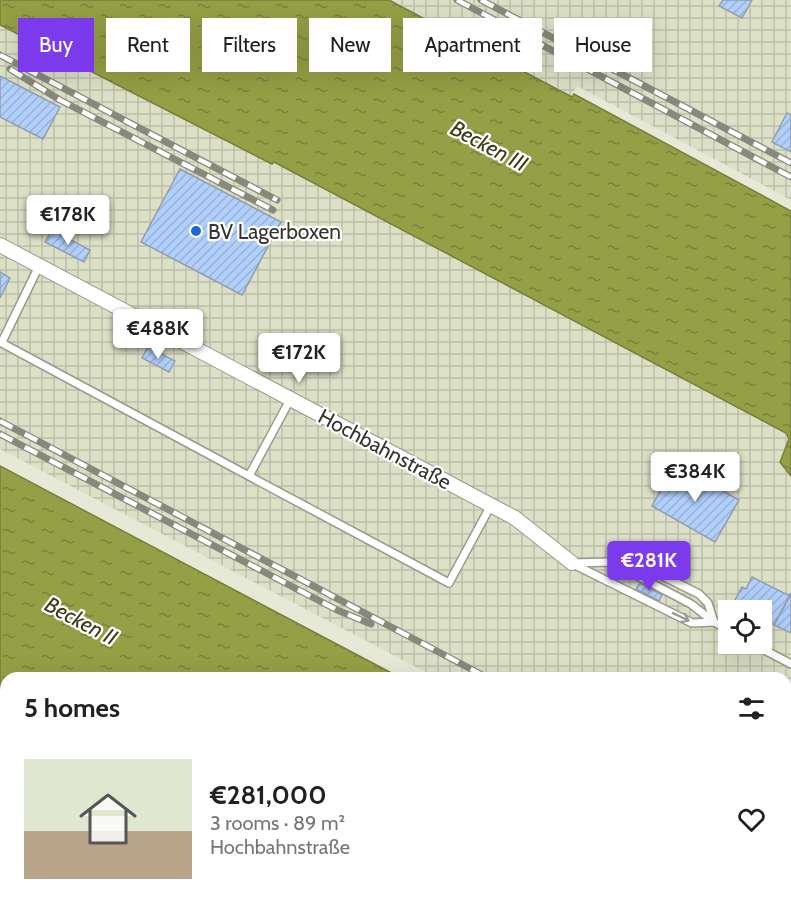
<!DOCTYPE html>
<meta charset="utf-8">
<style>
:root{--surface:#fff;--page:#f6f6f6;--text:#202124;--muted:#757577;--line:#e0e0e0;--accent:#7c3aed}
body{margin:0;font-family:Cabin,sans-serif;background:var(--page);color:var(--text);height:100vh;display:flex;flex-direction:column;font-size:22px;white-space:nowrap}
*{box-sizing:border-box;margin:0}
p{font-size:20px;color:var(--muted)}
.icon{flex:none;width:33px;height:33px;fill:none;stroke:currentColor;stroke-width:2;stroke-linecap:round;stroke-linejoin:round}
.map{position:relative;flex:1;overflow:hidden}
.details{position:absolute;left:0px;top:672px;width:792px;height:236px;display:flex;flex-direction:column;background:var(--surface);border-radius:18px 18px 0 0;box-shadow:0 6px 24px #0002}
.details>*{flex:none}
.guide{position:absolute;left:18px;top:18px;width:756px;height:54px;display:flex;gap:12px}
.tools{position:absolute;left:718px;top:600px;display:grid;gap:12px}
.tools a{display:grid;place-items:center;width:54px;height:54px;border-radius:0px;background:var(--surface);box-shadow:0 6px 24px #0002;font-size:30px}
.price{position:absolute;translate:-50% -51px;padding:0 14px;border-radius:6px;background:#fff;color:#222;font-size:20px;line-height:39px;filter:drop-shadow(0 2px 3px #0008)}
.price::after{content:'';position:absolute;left:50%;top:36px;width:18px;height:14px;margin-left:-9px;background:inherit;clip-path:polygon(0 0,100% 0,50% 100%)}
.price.selected{background:var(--accent);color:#fff}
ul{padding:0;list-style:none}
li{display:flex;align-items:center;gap:18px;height:150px;padding:0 24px}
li+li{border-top:2px solid var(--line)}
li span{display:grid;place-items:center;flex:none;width:168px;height:120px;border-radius:0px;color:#555}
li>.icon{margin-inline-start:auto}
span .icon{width:72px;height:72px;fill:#fffc;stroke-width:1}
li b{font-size:26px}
h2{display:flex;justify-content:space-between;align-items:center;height:72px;padding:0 24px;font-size:26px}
.chip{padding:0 21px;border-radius:0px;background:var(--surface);box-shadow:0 6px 24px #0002;font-size:21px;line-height:54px}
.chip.selected{background:var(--accent);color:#fff}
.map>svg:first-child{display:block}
.industrial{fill:url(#industrial-grid);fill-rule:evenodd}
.water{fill:url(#water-ripples);stroke:#787f3e;stroke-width:1.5}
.building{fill:url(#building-hatch);stroke:#939dac;stroke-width:1.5}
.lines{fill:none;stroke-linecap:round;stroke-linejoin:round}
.service-casing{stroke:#989b8a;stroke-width:10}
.minor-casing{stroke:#989b8a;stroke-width:16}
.service{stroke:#fff;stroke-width:7}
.minor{stroke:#fff;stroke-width:14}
.rail-casing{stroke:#87897d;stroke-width:7}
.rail{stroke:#fff;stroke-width:4.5;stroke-dasharray:14;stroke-linecap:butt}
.oneway{stroke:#9a9a96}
.poi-dot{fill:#1d68d3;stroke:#fff;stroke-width:2}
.labels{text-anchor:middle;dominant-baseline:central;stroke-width:4.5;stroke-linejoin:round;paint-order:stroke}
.poi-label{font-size:21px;fill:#34352e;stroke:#fff;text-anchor:start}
.street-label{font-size:21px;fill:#34352e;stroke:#fff}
.water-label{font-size:22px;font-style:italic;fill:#3a3e18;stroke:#fff}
</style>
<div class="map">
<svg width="791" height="907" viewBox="0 0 791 907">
<defs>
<pattern id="industrial-grid" width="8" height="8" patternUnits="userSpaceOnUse" patternTransform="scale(1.5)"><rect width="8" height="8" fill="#dbe0c6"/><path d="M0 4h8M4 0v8" fill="none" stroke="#bdc1aa"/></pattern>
<pattern id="water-ripples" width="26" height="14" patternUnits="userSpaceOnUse" patternTransform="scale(1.5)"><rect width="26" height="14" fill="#959f45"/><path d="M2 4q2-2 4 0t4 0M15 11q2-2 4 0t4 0" fill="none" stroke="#7a823a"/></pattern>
<pattern id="building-hatch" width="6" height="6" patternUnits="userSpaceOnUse" patternTransform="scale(1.5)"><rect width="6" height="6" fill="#b1cffb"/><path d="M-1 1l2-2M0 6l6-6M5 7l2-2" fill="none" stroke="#99b2d7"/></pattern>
</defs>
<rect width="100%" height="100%" fill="#e5e9d6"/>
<path class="industrial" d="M390 0H791V200L577 86 572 96Z
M0 25 272 164 274 161 786 433 789 439 780 461 791 476V886L786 884V678H437L0 449ZM729 610H762V644H729Z
M0 717 6 720V902H352L362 907H0Z"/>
<path class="water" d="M0 0H389L572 97 574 94 791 211V476L780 462 789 439 786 433 274 162 272 164 0 25Z
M0 466 401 678H6V720L0 717Z
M786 884 791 886V907H362L352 902H786Z"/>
<path class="building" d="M723 0H752L742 18 719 6Z
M0 76 60 107 43 139 0 117Z
M787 113 791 115V152L772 142Z
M180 169 281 222 242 295 141 242Z
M52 230 90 250 84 262 45 242Z
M0 272 10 278 0 298Z
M148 347 175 361 169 372 142 358Z
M675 464 739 500 715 542 652 506Z
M752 577 790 596 774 625 762 618V610H747L734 602 742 587 746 589Z
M640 583 662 595 659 601 636 589Z
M791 593V633L774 625Z
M1 751 6 753V818L0 814Z
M0 814 6 818V828L0 825Z
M177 902H237L248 907H174Z
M237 902H286L297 907H248Z"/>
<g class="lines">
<defs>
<path id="service" d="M0 342 249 476 291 398
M2 342 39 266
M249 476 449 583 491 505
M572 563 611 562 691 604 714 622 729 630
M575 565 692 623 714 622
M627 570 653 571 699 594 708 603 714 622
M753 644 791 664
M0 729 6 732
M0 831 6 835
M323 902 333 907
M132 907 136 902"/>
<path id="minor" d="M0 245 515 518 572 563
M0 881 6 884
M39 902 50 907"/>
</defs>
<use href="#service" class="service-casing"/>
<use href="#minor" class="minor-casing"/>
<use href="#service" class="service"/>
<use href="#minor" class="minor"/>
<defs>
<path id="rail" d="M457 0 791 177
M481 0 791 163
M0 55 277 200
M10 69 60 100 273 210
M0 421 488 678
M0 434 337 610 371 624
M0 727 6 730
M333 902 343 907"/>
</defs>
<use href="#rail" class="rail-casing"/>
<use href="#rail" class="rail"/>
</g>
<defs><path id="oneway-shaft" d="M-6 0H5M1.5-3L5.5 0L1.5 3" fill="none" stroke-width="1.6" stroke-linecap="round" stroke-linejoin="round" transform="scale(1.5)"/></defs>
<use class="oneway" href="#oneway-shaft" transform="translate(681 617) rotate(26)"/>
<circle class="poi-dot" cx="196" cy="231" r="6"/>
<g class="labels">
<g class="poi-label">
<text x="208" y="231">BV Lagerboxen</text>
</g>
<g class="street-label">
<text transform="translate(385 449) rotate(28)">Hochbahnstraße</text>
</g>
<g class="water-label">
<text transform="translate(489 146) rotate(28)">Becken III</text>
<text transform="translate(81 621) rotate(28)">Becken II</text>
</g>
</g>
</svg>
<div class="tools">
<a><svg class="icon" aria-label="locate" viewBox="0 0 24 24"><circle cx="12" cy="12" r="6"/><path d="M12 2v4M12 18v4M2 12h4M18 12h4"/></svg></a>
</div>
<b class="price" style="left:68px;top:246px">€178K</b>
<b class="price" style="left:158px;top:360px">€488K</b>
<b class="price" style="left:299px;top:384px">€172K</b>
<b class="price" style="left:695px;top:503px">€384K</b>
<b class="price selected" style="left:649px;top:592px">€281K</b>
<div class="guide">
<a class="chip selected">Buy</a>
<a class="chip">Rent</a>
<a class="chip">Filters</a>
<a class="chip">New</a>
<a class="chip">Apartment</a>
<a class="chip">House</a>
</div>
<section class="details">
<h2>5 homes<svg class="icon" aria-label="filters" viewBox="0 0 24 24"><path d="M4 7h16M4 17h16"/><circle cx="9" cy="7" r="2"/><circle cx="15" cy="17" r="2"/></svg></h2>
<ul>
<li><span style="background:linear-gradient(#dfe7d0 60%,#b9a48a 0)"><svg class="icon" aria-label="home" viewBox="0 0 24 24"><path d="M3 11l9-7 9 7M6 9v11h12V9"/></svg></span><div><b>€281,000</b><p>3 rooms · 89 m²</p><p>Hochbahnstraße</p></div><svg class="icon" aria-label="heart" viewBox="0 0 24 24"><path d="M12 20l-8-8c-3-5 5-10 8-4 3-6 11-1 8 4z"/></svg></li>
</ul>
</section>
</div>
